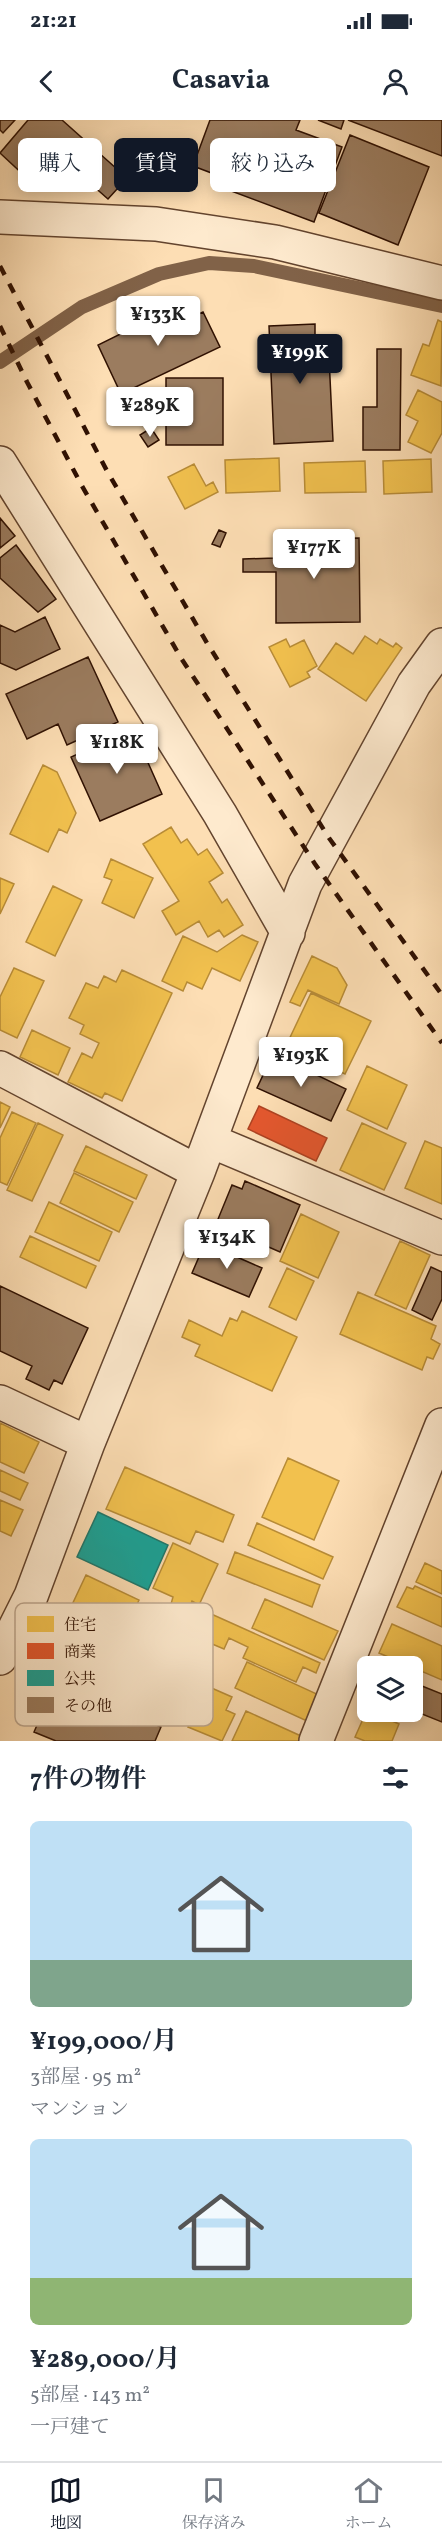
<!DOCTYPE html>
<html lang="ja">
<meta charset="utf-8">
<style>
:root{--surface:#fff;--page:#f2f2f3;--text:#1f2937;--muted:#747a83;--line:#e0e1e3;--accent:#111827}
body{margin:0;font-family:Vollkorn,"Noto Serif JP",serif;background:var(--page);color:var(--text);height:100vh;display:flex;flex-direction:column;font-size:22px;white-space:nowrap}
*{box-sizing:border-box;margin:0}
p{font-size:20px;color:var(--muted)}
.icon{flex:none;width:33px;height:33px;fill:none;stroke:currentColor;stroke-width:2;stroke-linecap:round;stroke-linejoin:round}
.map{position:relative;height:1621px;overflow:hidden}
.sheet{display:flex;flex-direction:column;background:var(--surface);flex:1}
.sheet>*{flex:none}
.banner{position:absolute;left:18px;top:18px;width:406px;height:54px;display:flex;gap:12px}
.tools{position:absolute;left:357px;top:1536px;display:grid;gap:12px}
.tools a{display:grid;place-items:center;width:66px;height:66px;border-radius:9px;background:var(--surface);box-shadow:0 3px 15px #0003;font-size:30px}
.price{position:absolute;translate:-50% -51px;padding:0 14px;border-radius:6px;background:#fff;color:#222;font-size:20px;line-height:39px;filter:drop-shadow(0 2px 3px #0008)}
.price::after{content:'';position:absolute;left:50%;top:36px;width:18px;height:14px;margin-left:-9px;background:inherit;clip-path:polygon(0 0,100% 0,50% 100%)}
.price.selected{background:var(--accent);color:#fff}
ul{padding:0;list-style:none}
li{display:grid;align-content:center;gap:12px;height:318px;padding:0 30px}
li span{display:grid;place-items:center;height:186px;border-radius:9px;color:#555}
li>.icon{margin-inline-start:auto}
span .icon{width:108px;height:108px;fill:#fffc;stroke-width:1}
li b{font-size:26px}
h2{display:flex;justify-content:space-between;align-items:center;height:72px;padding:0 30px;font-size:26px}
.tag{padding:0 21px;border-radius:9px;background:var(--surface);box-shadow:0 3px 15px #0003;font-size:21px;line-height:54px}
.tag.selected{background:var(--accent);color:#fff}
.status{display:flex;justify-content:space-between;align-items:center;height:42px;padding:0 30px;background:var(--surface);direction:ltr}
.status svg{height:16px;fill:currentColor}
header{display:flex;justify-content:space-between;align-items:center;height:78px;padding:0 30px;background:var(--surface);font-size:27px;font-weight:700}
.tabs{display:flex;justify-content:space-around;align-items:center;height:84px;border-top:2px solid var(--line);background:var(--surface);font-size:16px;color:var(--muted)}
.tabs a{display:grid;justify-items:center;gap:3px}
.tabs .selected{color:var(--accent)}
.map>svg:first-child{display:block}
.homes{fill:#f2c14e;stroke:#b88c37;stroke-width:1.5}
.shops{fill:#e4572e;stroke:#ae4221;stroke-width:1.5}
.public{fill:#17a398;stroke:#1e776b;stroke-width:1.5}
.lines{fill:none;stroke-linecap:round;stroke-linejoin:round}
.stream{stroke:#816248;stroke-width:14}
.building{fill:#9b7c5f;stroke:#301102;stroke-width:1.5}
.minor-casing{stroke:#63442e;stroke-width:36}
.minor{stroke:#feeace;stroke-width:33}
.rail{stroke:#301102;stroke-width:4.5;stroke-dasharray:10 10;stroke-linecap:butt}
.key{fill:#feeace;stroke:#c0a991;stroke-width:1.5}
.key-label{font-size:16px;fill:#301102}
</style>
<div class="status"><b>21:21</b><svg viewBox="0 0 49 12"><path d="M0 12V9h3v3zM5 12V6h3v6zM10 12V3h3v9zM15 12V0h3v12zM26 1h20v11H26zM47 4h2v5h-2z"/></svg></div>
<header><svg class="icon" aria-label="back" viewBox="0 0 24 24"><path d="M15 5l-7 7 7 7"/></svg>Casavia<svg class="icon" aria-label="person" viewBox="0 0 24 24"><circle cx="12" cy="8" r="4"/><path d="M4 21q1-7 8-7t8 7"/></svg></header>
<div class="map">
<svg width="442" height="1621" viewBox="0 0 442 1621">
<rect width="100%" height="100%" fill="#fddeb4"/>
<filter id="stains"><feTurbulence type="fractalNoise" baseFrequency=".00333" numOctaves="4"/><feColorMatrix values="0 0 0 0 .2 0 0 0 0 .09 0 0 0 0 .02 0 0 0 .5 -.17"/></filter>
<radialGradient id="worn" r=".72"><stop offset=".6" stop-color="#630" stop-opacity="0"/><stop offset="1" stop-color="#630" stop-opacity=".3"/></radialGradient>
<path class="homes" d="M438 200 442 202 441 266 411 255 423 224 429 226Z
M418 270 442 282V313L431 333 408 322 418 301 406 295Z
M279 338 280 371 226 373 225 340Z
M431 339 432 372 384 374 383 341Z
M365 341 366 372 305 373 304 343Z
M194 344 206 366 213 362 218 372 185 389 168 357Z
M365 516 377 524 380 519 393 527 396 523 402 528 366 581 318 549 336 523 353 534Z
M286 519 290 527 304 520 317 546 307 552 310 557 290 567 269 527Z
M43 645 57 652 76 693 67 713 59 709 48 732 10 714Z
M171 707 181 723 187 719 198 735 207 729 223 753 209 762 222 783 227 779 243 805 224 817 219 810 208 817 199 801 176 815 162 791 179 781 143 724Z
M111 739 153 758 134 798 102 783 112 760 104 757Z
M0 758 14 764 0 794Z
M53 766 82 780 55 836 26 822Z
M242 815 258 822 240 861 212 848 202 869 187 862 183 871 162 861 183 816 217 832Z
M312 836 337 848 347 865 339 884 308 870 300 886 290 882Z
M14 848 44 861 17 918 0 910V877Z
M122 850 172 873 122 981 105 973 102 978 68 962 82 933 92 938 99 923 80 914 84 905 69 898 86 863 98 868 104 856 116 862Z
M311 873 371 901 345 954 286 926Z
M32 910 70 928 58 955 20 937Z
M367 946 407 965 387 1009 347 990Z
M0 982 10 987 0 1008Z
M12 992 36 1003 7 1065 0 1062V1018Z
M38 1003 63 1015 32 1081 7 1070Z
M362 1003 406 1023 384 1070 340 1050Z
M425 1021 442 1028V1084L405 1068Z
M86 1026 147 1055 136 1079 74 1051Z
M74 1053 133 1082 119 1112 60 1083Z
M49 1082 112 1112 99 1141 35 1112Z
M301 1094 339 1112 318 1158 280 1141Z
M30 1116 96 1146 86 1168 20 1137Z
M400 1121 430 1135 406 1189 375 1175Z
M287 1148 314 1161 296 1200 269 1187Z
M358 1172 436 1206 431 1219 440 1224 433 1239 427 1237 422 1250 340 1214Z
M242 1191 297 1217 272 1271 195 1236 200 1225 182 1217 189 1200 222 1216 230 1198 237 1201Z
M0 1303 39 1322 24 1353 0 1342Z
M288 1338 339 1361 314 1420 262 1397Z
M125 1347 234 1395 223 1422 196 1411 190 1424 106 1389Z
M0 1350 28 1363 20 1380 0 1371Z
M0 1380 23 1390 11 1416 0 1411Z
M257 1403 333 1437 323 1459 248 1425Z
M173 1423 218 1444 199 1485 192 1481 188 1492 171 1484 173 1477 153 1468Z
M235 1432 320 1465 312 1487 227 1453Z
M425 1443 442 1451V1474L416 1462Z
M86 1455 139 1480 107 1548 42 1518 50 1501 62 1506Z
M415 1466 442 1478V1507L397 1487 407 1467 413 1469Z
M265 1479 338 1511 324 1540 252 1508Z
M209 1493 320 1543 316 1553 303 1547 296 1562 243 1538 248 1527 229 1518 224 1529 198 1518Z
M392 1504 442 1526V1560L379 1533Z
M247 1542 319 1575 307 1601 235 1568Z
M207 1566 232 1577 226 1590 235 1594 222 1621 188 1607Z
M367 1590 399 1604 392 1621H365L355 1617Z
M246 1591 301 1616 299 1621H232Z"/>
<path class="shops" d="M259 986 327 1018 316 1041 248 1009Z"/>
<path class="public" d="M98 1392 168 1425 148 1470 77 1437Z"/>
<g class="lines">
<path class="stream" d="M0 242 82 187 159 154 209 143 254 146 442 186"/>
</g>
<path class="building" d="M0 0H15L3 13 0 10Z
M28 0H62L127 58 108 79 74 49 62 63 28 59 0 33Z
M210 0H300L296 10 342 27 314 102 218 66 222 57 193 46Z
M318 0H344L341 9Z
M348 0H442V36Z
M350 15 429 47 398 125 319 93Z
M187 181 194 196 203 192 220 227 121 274 98 225Z
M315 204V215L328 216 333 321 274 324 269 206Z
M377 229H401L400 330H363V287H377Z
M166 258H223V325H166Z
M151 308 159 320 148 327 140 315Z
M0 398 15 416 0 428Z
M219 410 226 413 220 427 212 424Z
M359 418 360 502 276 503V452H243V439L275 438V419Z
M16 425 56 479 38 492 0 458V438Z
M45 497 60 529 16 550 0 543V505L15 512Z
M88 537 118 602 67 625 58 604 27 619 6 574Z
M133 609 162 674 100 701 71 637Z
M273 934 346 969 331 1001 257 968Z
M245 1061 300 1085 280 1132 216 1104 232 1065 242 1069Z
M205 1123 262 1148 249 1177 192 1153Z
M431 1147 442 1152V1179L432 1200 412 1190Z
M0 1166 88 1208 62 1264 54 1260 49 1270 26 1259 32 1246 0 1231Z
M30 1552 161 1607 155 1621H56L34 1612 47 1582 23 1572Z
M412 1562 442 1574V1602L412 1590Z"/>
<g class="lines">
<defs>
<path id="minor" d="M0 97 156 104 275 122 442 163
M0 343 220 694 288 813
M0 948 198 1052
M211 1021 442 1118
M0 1282 88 1323
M0 1538 31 1476 88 1323 198 1052 305 764 414 564 442 525
M316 1621 442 1305"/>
</defs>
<use href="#minor" class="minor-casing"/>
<use href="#minor" class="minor"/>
<path class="rail" d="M0 146 107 351 207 523 329 718 442 875
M0 206 27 262 82 366 181 538 315 744 442 923"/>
</g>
<rect x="15" y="1483" width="198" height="123" rx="9" class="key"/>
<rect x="27" y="1496" width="27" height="16" fill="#f2c14e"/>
<rect x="27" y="1523" width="27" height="16" fill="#e4572e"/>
<rect x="27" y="1550" width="27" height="16" fill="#17a398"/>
<rect x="27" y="1577" width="27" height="16" fill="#9b7c5f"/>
<g class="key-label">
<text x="64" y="1510">住宅</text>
<text x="64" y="1537">商業</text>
<text x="64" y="1564">公共</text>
<text x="64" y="1591">その他</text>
</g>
<rect width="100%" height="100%" filter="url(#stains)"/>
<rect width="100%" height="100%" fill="url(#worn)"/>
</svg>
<div class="tools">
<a><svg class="icon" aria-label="layers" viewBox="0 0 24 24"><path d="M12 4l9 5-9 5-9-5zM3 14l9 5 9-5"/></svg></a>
</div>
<b class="price" style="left:158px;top:227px">¥133K</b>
<b class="price selected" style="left:300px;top:265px">¥199K</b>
<b class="price" style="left:150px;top:318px">¥289K</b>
<b class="price" style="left:314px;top:460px">¥177K</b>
<b class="price" style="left:117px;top:655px">¥118K</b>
<b class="price" style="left:301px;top:968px">¥193K</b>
<b class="price" style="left:227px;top:1150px">¥134K</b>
<div class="banner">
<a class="tag">購入</a>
<a class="tag selected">賃貸</a>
<a class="tag">絞り込み</a>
</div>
</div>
<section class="sheet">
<h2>7件の物件<svg class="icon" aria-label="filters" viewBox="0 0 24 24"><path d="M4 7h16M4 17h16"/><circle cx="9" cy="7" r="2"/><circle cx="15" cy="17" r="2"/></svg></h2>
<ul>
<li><span style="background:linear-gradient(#bfe0f5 75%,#7fa58c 0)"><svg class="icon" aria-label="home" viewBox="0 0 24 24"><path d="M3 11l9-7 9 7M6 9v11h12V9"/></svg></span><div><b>¥199,000/月</b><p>3部屋 · 95 m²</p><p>マンション</p></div></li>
<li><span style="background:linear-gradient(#bfe0f5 75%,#8fb573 0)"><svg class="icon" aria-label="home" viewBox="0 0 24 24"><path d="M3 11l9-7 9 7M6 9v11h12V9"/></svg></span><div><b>¥289,000/月</b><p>5部屋 · 143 m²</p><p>一戸建て</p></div></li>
</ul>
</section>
<nav class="tabs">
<a class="selected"><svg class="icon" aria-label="map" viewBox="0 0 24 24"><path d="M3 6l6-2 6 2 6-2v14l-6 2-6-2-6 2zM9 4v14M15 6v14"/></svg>地図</a>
<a><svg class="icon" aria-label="saved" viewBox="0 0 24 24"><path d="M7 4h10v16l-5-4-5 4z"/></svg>保存済み</a>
<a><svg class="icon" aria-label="home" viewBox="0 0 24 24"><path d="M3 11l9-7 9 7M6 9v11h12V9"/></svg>ホーム</a>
</nav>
